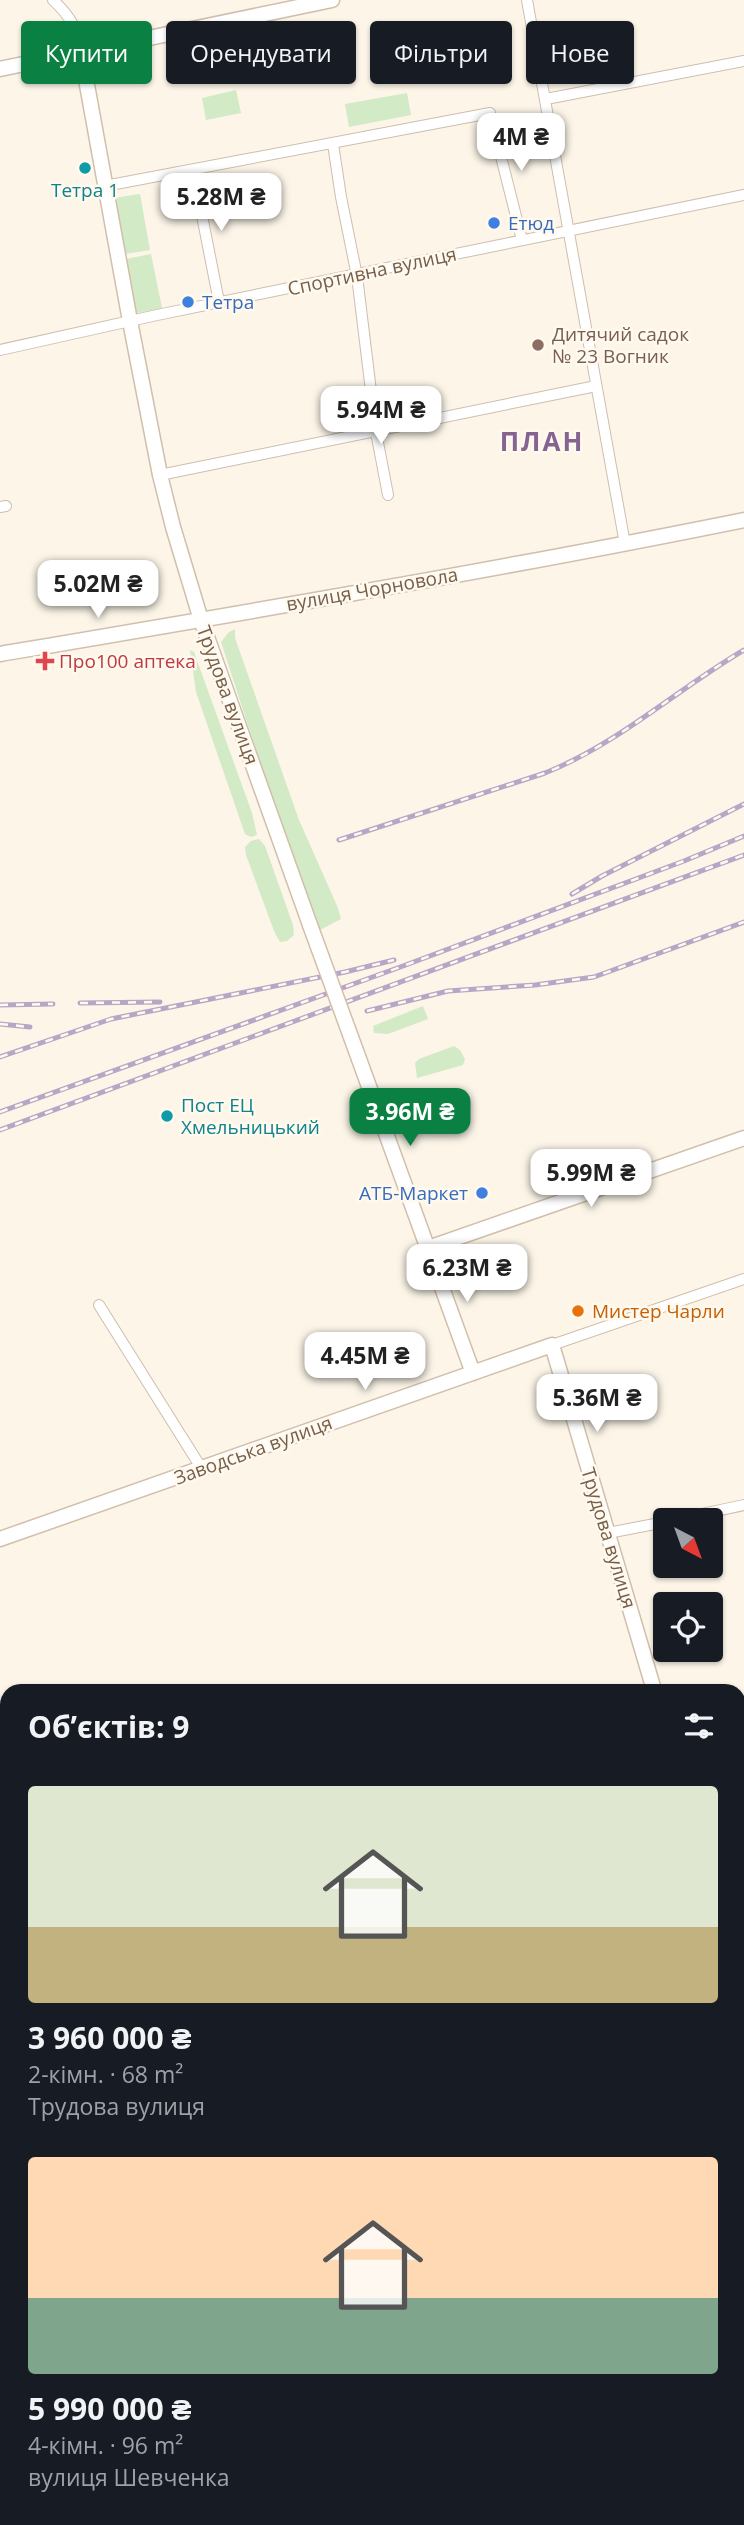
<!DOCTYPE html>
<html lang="uk">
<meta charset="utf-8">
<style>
:root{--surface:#171b24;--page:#20242c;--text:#f1f3f6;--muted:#9ea1a6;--accent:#0b8043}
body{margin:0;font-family:"Open Sans",sans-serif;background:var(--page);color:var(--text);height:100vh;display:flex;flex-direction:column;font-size:26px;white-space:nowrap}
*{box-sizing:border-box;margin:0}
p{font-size:23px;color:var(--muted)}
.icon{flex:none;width:38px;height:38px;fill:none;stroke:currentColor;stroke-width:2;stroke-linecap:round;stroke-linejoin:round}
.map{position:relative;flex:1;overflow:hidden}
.details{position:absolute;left:0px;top:1684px;width:746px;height:842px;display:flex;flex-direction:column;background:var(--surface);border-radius:21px 21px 0 0;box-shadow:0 2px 5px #0004}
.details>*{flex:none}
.top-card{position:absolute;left:21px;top:21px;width:704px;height:63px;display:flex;gap:14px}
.needle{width:46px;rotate:139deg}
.controls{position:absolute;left:653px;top:1508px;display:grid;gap:14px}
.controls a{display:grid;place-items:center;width:70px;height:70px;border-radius:7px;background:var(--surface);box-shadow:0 2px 5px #0004;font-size:35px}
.price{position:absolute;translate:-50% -60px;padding:0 16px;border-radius:14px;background:#fff;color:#222;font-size:23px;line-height:46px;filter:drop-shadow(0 2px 4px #0008)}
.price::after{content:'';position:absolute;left:50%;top:42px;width:21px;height:16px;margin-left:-10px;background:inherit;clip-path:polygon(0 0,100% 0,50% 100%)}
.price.current{background:var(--accent);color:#fff}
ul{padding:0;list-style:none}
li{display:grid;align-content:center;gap:14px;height:371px;padding:0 28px}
li span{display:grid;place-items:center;height:217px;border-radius:7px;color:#555}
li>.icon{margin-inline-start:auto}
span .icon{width:126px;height:126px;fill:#fffc;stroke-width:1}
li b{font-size:30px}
h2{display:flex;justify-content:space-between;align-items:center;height:84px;padding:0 28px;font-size:30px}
.chip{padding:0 24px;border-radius:7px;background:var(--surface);box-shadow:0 2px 5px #0004;font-size:24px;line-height:63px}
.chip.current{background:var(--accent);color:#fff}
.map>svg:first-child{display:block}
.green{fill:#d2eac6}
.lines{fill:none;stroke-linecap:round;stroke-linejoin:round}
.stream{stroke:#a2ccd7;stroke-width:2.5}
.river{stroke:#bcdde6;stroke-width:18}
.street-casing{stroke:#cebeae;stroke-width:12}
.secondary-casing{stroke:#d1bfab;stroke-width:17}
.street{stroke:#fff;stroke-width:10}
.secondary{stroke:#fff;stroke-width:14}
.rail-casing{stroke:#b9a5c6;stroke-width:5}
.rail{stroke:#fff9ee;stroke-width:2.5;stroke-dasharray:8;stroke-linecap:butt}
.secondary-bridge-casing{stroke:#d1bfab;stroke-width:17;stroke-linecap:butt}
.secondary-bridge{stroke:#fff;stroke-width:14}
.culture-dot{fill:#0f9aa8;stroke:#fff9ee;stroke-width:2.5}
.shop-dot{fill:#3f7fe0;stroke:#fff9ee;stroke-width:2.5}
.education-dot{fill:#8d6e63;stroke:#fff9ee;stroke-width:2.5}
.health-dot{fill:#e0444e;stroke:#fff9ee;stroke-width:2.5}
.food-dot{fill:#e8710a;stroke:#fff9ee;stroke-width:2.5}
.labels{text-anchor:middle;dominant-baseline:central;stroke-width:5;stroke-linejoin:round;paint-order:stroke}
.culture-label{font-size:19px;fill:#0d838f;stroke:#fff9ee}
.shop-label{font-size:19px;fill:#366cbe;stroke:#fff9ee;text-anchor:start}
.street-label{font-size:19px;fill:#765e4c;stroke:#fff9ee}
.education-label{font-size:19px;fill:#785e54;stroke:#fff9ee;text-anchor:start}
.health-label{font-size:19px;fill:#be3a42;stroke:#fff9ee;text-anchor:start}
.food-label{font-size:19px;fill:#c56008;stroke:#fff9ee;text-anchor:start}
.district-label{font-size:26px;font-weight:bold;letter-spacing:2px;fill:#866492;stroke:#fff9ee}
</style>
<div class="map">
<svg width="744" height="2525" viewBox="0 0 744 2525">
<rect width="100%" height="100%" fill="#fcf5e8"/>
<path class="green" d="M236 90 241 113 206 120 202 98Z
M407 93 411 115 349 127 345 104Z
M140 194 150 250 125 254 114 198Z
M151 254 162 308 136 313 126 259Z
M235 629V638L299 820 338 908 341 919 320 930 266 781 221 642 229 632Z
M190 650 194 652 252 813 257 835 251 837 245 834 196 692Z
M259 839 265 846 293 925 294 935 287 941 280 942 274 931 246 855 245 847 251 841Z
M423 1006 428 1019 388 1034 374 1033 373 1026Z
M454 1046 460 1050 465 1059 463 1065 417 1078 415 1063 419 1059Z
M744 1821V1975L739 1957 738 1822Z
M7 2415V2518H136L138 2525H0V2417Z"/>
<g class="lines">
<path class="stream" d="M136 2518 138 2525
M623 2518V2525"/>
<path class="river" d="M738 2217 744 2216
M0 2417 7 2415"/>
<defs>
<path id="street" d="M53 0C70 16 78 29 81 52
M527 0 625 544
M546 99 744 61
M333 144 341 197 357 276 376 432 388 495
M193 170 219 302
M105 186 490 113 522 240
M0 350 157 315 744 195
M160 475 596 386
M0 507 6 506
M99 1305 202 1469
M552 1345 744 1279
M669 1521 744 1505
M608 1533 665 1522
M0 2022 7 2021"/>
<path id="secondary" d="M81 52 130 321 160 475 173 527 201 620 310 925
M0 69 332 0
M0 654C248 612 497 570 744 520
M359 1059 473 1373
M428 1248 744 1138
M0 1539 552 1345 654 1690
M738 1818 744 1816
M738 1972 744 1990"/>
</defs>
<use href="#street" class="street-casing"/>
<use href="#secondary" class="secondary-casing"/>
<use href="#street" class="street"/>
<use href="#secondary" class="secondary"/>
<defs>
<path id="rail" d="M339 840 545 773C618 744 676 690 744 650
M572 894 602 876 744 804
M80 1003 160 1002
M0 1005 53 1004
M367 1011 448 991 535 985 594 977 744 922
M0 1024 30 1027
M0 1057 111 1019 345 972 394 960
M0 1112 403 966 684 861 744 836
M0 1130 744 855"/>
</defs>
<use href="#rail" class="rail-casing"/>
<use href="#rail" class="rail"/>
<defs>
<path id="secondary-bridge" d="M310 925 359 1059"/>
</defs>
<use href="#secondary-bridge" class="secondary-bridge-casing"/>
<use href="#secondary-bridge" class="secondary-bridge"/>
</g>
<g class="culture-dot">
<circle cx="85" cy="168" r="7"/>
<circle cx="167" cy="1116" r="7"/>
</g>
<g class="shop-dot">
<circle cx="494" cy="223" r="7"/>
<circle cx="188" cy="302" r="7"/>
<circle cx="482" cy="1193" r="7"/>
</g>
<circle class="education-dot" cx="538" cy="345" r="7"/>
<path class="health-dot" d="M41.5 650.5h7v7h7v7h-7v7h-7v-7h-7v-7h7z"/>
<circle class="food-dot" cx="578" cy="1311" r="7"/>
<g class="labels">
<g class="culture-label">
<text x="85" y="190">Тетра 1</text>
<text x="181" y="1105" text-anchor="start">Пост ЕЦ<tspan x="181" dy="22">Хмельницький</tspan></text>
</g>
<g class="shop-label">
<text x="508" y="223">Етюд</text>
<text x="202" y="302">Тетра</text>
<text x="468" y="1193" text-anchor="end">АТБ-Маркет</text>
</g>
<g class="street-label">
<text transform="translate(372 271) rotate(-12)">Спортивна вулиця</text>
<text transform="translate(372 589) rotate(-10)">вулиця Чорновола</text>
<text transform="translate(228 695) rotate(70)">Трудова вулиця</text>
<text transform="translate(253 1450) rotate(-20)">Заводська вулиця</text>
<text transform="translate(609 1538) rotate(73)">Трудова вулиця</text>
</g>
<g class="education-label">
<text x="552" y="334">Дитячий садок<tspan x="552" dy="22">№ 23 Вогник</tspan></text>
</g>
<g class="health-label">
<text x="59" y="661">Про100 аптека</text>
</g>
<g class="food-label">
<text x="592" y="1311">Мистер Чарли</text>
</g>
<g class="district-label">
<text x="542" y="441">ПЛАН</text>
</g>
</g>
</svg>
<div class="controls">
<a><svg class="needle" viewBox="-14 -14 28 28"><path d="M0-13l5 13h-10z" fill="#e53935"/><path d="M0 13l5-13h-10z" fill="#9ea1a6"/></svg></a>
<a><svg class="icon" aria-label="locate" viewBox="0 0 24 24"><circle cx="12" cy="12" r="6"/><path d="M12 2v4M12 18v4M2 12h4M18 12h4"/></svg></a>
</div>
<b class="price" style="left:521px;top:173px">4M ₴</b>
<b class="price" style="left:221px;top:233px">5.28M ₴</b>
<b class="price" style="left:381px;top:446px">5.94M ₴</b>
<b class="price" style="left:98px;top:620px">5.02M ₴</b>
<b class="price current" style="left:410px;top:1148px">3.96M ₴</b>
<b class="price" style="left:591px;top:1209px">5.99M ₴</b>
<b class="price" style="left:467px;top:1304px">6.23M ₴</b>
<b class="price" style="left:365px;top:1392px">4.45M ₴</b>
<b class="price" style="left:597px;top:1434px">5.36M ₴</b>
<div class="top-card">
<a class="chip current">Купити</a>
<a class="chip">Орендувати</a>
<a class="chip">Фільтри</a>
<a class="chip">Нове</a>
</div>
<section class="details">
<h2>Об’єктів: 9<svg class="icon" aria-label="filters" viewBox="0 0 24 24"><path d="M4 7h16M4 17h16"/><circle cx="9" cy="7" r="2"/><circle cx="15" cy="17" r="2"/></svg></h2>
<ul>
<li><span style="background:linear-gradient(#dfe7d0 65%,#c2b280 0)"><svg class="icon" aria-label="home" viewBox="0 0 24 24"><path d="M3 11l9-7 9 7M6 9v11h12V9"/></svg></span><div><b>3 960 000 ₴</b><p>2-кімн. · 68 m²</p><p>Трудова вулиця</p></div></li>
<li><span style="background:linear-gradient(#ffd9b3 65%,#7fa58c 0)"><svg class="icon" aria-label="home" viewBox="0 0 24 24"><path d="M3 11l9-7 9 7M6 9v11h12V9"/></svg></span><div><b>5 990 000 ₴</b><p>4-кімн. · 96 m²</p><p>вулиця Шевченка</p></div></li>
</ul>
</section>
</div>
